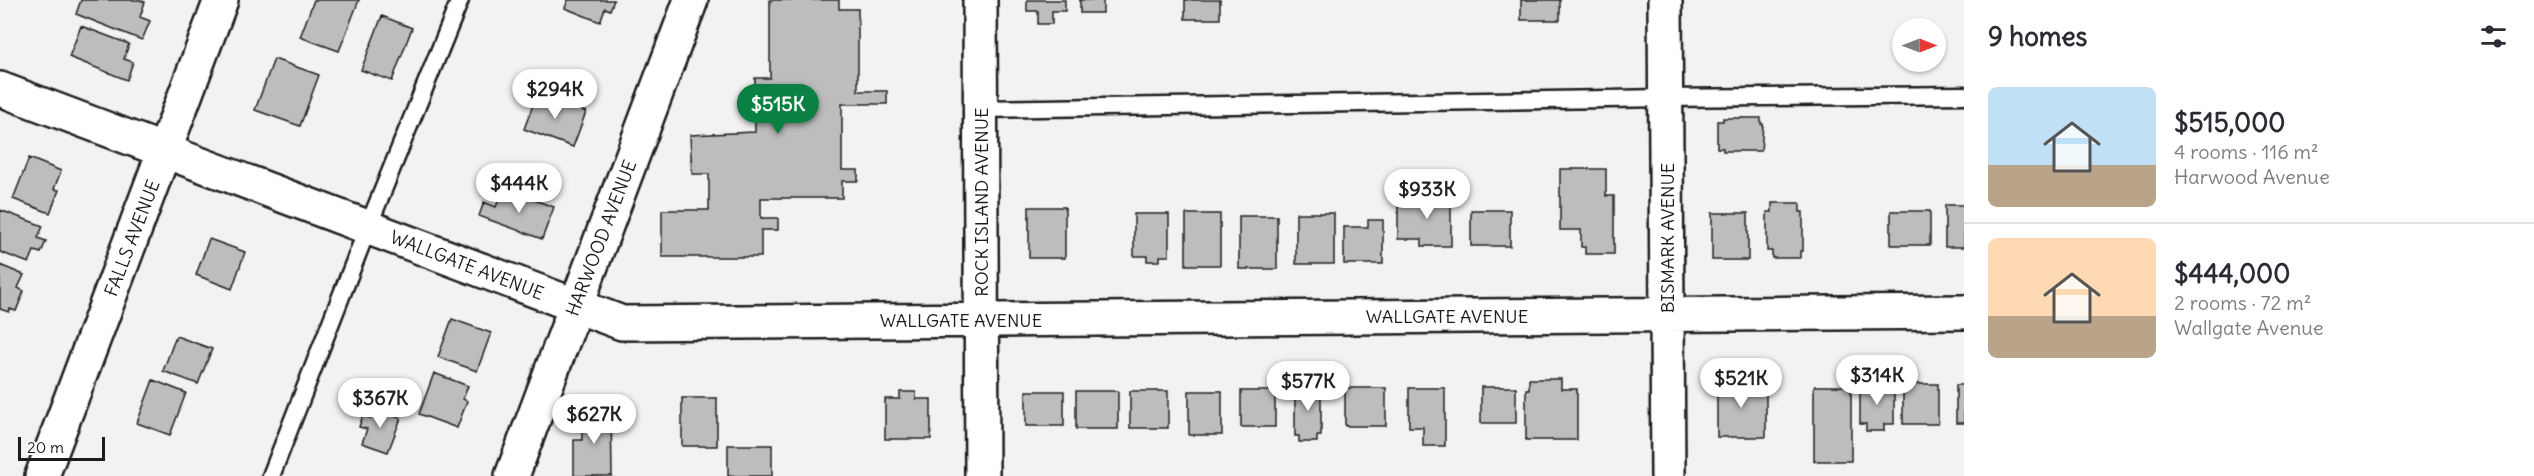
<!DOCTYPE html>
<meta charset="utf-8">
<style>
:root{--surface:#fff;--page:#f2f2f3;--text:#2b2b33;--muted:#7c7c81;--line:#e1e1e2;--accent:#0b8043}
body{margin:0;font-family:Delius,sans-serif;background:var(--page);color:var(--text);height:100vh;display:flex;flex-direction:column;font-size:22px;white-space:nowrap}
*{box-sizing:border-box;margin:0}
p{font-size:20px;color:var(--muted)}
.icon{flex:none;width:33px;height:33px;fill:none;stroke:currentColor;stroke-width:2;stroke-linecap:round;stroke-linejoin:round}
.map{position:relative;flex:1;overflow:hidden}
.sheet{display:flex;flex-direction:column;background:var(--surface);width:570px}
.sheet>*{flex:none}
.needle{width:39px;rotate:90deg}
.buttons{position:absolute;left:1892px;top:18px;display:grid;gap:12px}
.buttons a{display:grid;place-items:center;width:54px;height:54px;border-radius:50%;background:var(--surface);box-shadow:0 2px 4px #0004;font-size:30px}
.scale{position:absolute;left:18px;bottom:15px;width:87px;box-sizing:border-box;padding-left:6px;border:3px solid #1c1c1c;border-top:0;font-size:16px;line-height:21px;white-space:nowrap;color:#1c1c1c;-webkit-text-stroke:4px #fff;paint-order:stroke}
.price{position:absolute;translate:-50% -51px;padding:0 14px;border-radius:21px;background:#fff;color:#222;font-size:20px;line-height:39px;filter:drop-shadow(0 2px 3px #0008)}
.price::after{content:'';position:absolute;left:50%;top:36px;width:18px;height:14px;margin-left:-9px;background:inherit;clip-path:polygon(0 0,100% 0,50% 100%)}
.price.selected{background:var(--accent);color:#fff}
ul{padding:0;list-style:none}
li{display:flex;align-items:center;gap:18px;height:150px;padding:0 24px}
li+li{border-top:2px solid var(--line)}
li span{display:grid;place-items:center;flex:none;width:168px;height:120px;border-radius:9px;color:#555}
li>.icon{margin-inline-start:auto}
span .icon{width:72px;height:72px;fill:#fffc;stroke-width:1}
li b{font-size:26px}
h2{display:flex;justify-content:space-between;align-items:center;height:72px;padding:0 24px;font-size:26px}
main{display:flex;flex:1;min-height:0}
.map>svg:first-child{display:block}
.building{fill:#bdbdbd;stroke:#1c1c1c;stroke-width:1.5}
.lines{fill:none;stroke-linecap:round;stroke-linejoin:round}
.lane-casing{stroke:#1c1c1c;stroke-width:21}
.street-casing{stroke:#1c1c1c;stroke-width:38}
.secondary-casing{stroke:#1c1c1c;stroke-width:38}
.lane{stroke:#fff;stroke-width:16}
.street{stroke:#fff;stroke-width:33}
.secondary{stroke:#fff;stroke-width:33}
.labels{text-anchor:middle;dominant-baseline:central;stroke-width:4.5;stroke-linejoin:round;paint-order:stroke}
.street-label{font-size:18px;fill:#1c1c1c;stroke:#fff}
</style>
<main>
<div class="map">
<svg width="1964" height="476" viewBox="0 0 1964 476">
<rect width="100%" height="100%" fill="#f2f2f2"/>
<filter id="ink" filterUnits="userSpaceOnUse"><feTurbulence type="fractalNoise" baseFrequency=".0167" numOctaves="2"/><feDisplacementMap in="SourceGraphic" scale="12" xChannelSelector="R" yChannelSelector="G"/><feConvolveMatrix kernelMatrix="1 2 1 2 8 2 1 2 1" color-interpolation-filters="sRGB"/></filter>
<g filter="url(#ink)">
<path class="building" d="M81 0H140L145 2 140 17 150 21 142 40 76 14Z
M314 0H359L339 51 300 37Z
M568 0H614L610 10 605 8 600 22 565 8Z
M770 0H839V9H858V91H887V104H842V170H858V181H842V198H761V218H778V230H761V257H662V210H709V174H692L690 135 755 132V78H770Z
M1027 0H1065V11H1052V24H1038V11H1027Z
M1080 0H1103V13H1080Z
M1185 0H1220V19H1185Z
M1521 0H1560V20H1521Z
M382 16 412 28 392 81 361 70Z
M81 26 129 44 124 59 133 62 127 80 69 57Z
M274 59 319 75 300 126 255 110Z
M537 94 586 112 573 147 524 129Z
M1723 118H1761V124H1763L1761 151H1723V148H1717V121H1723Z
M29 158 61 171 54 189 59 190 50 213 13 199Z
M1560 169H1606V196H1614V254H1585V247H1581V230H1560Z
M503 189 554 207 542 239 479 216 484 202 496 207Z
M1428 191H1451V246H1422V239H1398V203H1428Z
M1772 203H1800V212H1803V251H1800V258H1772V251H1767V212H1772Z
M1945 205H1964V247H1945Z
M1029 207H1065V258H1029Z
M0 210 43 226 38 238 46 241 41 253 34 251 29 263 0 252Z
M1471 210H1510V246H1471Z
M1891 211H1930V245H1891Z
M1296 213H1334V264H1296Z
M1712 213H1748V260H1712Z
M1134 214H1169V256H1160V261H1147V256H1134Z
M1186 214H1220V265H1186Z
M1239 216H1277V269H1239Z
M1368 220H1383V264H1344V227H1368Z
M209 239 245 252 232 289 196 275Z
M0 265 24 275 18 288 24 291 16 311 10 309 9 312 0 309Z
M452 319 491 333 477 371 438 357Z
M176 336 212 349 198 384 163 371Z
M434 373 468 386 463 399 467 401 457 428 419 414Z
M1529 379H1561V389H1577V440H1526V389H1529Z
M153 380 186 393 170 435 137 423Z
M1717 381H1766V437H1717Z
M1298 383H1318V391H1321V436H1317V442H1299V436H1295V391H1298Z
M1860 384H1894V424H1884V431H1866V424H1860Z
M1903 384H1938V424H1903Z
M1956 385H1964V423H1956Z
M1814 386H1851V461H1814Z
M1481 387H1516V423H1481Z
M1345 388H1386V426H1345Z
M1409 388H1445V446H1423V427H1409Z
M1026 391H1064V426H1026Z
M1076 391H1118V429H1076Z
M1130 391H1168V428H1130Z
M1189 391H1222V435H1189Z
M1241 391H1275V427H1241Z
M900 392H916V399H931V439H885V399H900Z
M682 398H717V446H682Z
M375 408 401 418 388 452 362 443 367 429 359 427 363 415 371 418Z
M582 409H611L612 476H574V440H582Z
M728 445H772V476H728Z"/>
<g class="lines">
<defs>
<path id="lane" d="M980 109 1666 98 1964 95
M271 476 368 227 460 0"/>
<path id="street" d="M980 0 982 476
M1665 0 1668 476
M0 89 622 323 1964 312
M512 476 691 0"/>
<path id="secondary" d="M42 476 221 0"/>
</defs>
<use href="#lane" class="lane-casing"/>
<use href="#street" class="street-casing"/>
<use href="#secondary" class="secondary-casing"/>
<use href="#lane" class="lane"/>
<use href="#street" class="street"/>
<use href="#secondary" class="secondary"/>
</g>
</g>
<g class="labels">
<g class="street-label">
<text transform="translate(981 202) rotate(-90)">ROCK ISLAND AVENUE</text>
<text transform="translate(132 238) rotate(-69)">FALLS AVENUE</text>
<text transform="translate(601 238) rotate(-69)">HARWOOD AVENUE</text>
<text transform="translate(1667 238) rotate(-90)">BISMARK AVENUE</text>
<text transform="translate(467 265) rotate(21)">WALLGATE AVENUE</text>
<text x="1447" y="316">WALLGATE AVENUE</text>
<text x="961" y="320">WALLGATE AVENUE</text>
</g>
</g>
</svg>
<div class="buttons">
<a><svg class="needle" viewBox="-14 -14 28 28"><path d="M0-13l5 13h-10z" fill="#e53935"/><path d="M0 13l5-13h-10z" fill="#7c7c81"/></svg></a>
</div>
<div class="scale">20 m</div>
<b class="price" style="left:555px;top:120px">$294K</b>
<b class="price selected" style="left:778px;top:135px">$515K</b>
<b class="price" style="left:519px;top:214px">$444K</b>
<b class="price" style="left:1427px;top:220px">$933K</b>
<b class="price" style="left:1877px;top:406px">$314K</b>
<b class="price" style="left:1741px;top:409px">$521K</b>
<b class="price" style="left:1308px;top:412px">$577K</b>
<b class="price" style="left:380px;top:429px">$367K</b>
<b class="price" style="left:594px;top:445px">$627K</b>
</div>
<section class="sheet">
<h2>9 homes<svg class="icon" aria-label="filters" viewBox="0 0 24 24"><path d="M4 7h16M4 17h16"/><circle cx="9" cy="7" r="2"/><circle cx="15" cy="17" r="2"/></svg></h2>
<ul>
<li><span style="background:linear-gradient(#bfe0f5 65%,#b9a48a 0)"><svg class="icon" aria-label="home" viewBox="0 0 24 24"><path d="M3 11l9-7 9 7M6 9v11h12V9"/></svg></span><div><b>$515,000</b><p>4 rooms · 116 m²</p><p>Harwood Avenue</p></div></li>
<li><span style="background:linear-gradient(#ffd9b3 65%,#b9a48a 0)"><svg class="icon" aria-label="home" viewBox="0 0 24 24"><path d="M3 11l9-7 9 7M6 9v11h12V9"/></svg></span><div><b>$444,000</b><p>2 rooms · 72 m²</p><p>Wallgate Avenue</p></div></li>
</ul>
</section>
</main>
